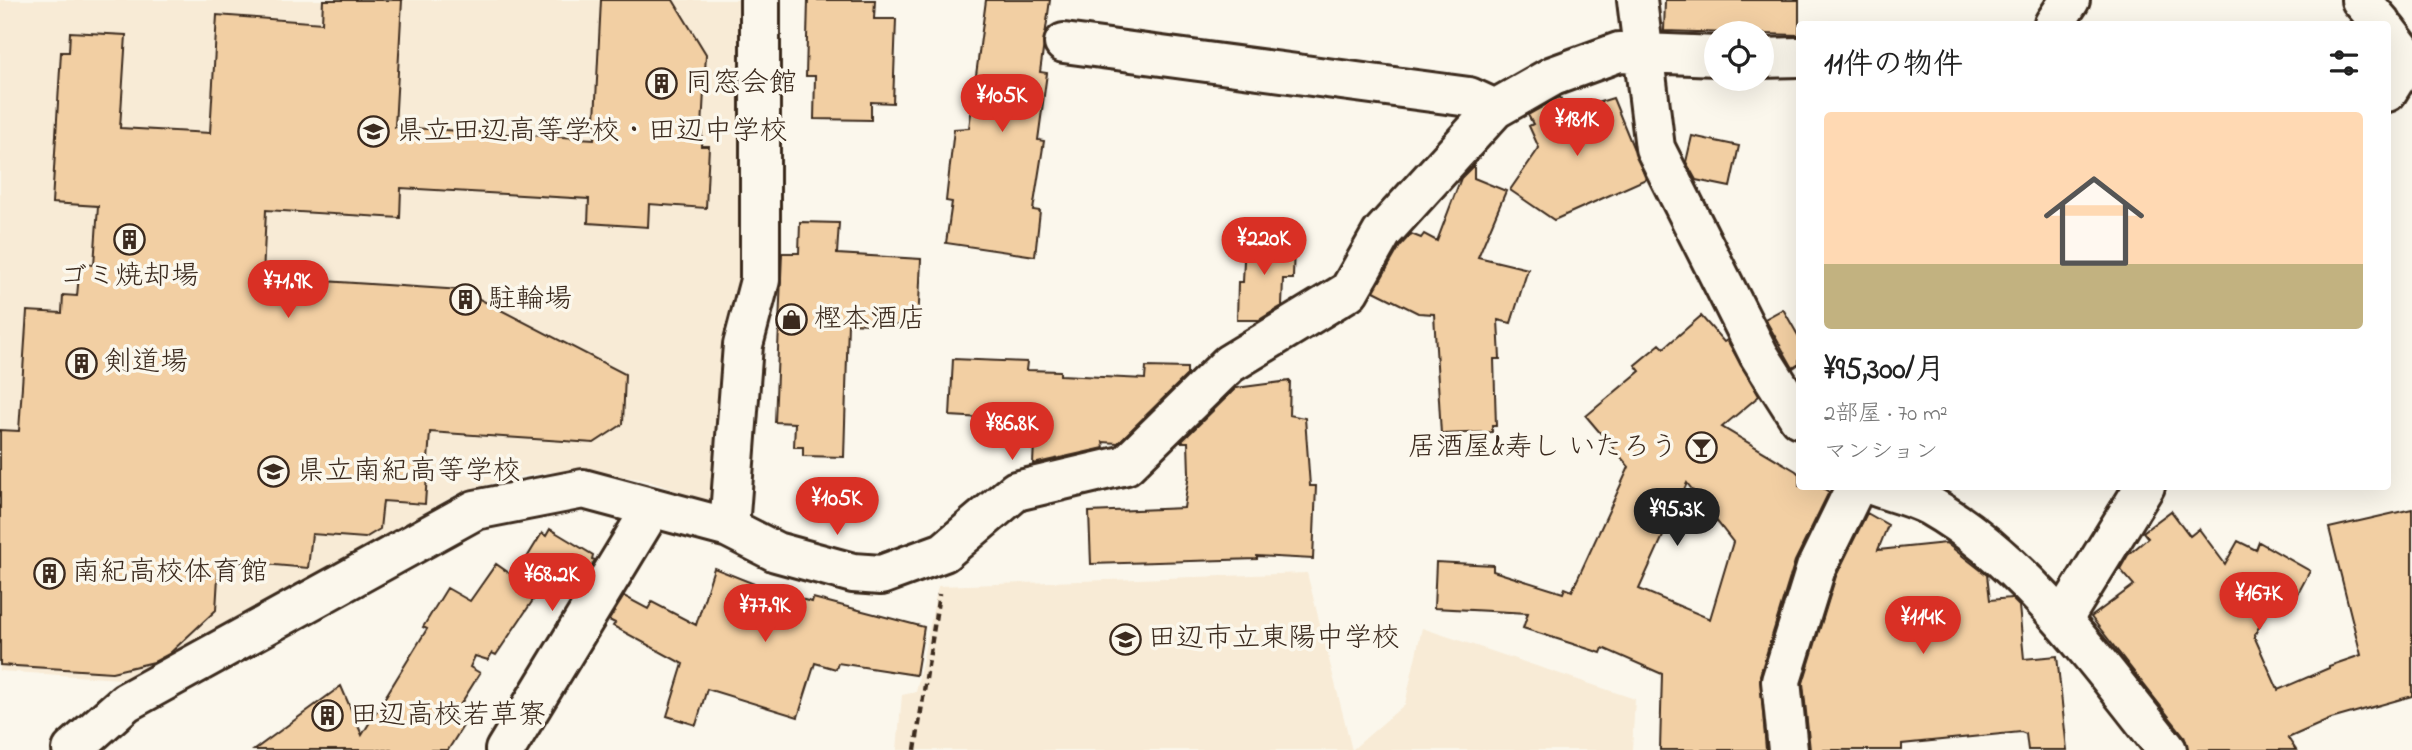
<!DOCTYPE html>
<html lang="ja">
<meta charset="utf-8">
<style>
:root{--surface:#fff;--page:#f2f2f2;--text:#222;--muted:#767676;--accent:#d93025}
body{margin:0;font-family:"Indie Flower","Klee One",sans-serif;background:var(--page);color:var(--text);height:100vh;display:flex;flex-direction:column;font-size:26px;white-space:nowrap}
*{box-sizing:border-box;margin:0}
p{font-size:23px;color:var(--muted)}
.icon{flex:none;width:38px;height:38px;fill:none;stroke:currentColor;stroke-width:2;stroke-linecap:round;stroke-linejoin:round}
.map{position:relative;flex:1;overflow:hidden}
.sheet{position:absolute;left:1796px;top:21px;width:595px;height:469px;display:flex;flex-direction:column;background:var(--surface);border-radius:7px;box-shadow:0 7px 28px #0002}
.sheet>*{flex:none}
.controls{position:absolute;left:1704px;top:21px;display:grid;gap:14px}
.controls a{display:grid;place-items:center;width:70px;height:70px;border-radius:50%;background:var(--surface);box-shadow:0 7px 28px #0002;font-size:35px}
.price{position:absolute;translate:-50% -60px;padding:0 16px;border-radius:24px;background:var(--accent);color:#fff;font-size:23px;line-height:46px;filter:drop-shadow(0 2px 4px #0008)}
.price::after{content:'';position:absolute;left:50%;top:42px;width:21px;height:16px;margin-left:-10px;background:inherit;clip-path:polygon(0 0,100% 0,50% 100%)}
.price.on{background:#222;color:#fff}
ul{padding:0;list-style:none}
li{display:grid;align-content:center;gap:14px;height:371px;padding:0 28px}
li span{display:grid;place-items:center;height:217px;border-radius:7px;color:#555}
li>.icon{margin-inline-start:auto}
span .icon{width:126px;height:126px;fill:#fffc;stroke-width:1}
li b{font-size:30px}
h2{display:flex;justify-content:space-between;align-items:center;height:84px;padding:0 28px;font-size:30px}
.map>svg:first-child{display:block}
.built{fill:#f8ebd6}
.building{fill:#f2cfa3;stroke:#3b2a1e;stroke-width:2;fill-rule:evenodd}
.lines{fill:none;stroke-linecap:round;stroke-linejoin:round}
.minor-casing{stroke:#3b2a1e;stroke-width:44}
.path{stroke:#3b2a1e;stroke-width:4.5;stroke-dasharray:7 5;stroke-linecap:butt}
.minor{stroke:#fbf7ec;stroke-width:38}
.labels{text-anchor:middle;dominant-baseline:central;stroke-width:7;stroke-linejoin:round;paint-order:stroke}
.poi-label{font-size:28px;fill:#3b2a1e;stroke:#fbf7ec;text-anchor:start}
</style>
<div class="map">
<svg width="2412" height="750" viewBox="0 0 2412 750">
<rect width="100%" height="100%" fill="#fbf7ec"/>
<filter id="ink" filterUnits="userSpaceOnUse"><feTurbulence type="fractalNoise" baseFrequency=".0143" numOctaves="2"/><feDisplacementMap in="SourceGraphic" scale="14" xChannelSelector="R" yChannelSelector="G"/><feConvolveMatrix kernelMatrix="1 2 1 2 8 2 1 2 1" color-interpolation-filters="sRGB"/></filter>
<g filter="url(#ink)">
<path class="built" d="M0 0H748L742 288 725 328 722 508 646 480 590 472H551L506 479 457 494 135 680 0 671Z
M1307 573 1352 750 1405 704 1422 628 1635 699 1632 750H897L902 695 916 692 938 586Z"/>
<path class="building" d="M323 0H402L395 127 594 139 601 0H673L706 54 701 146H709L706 208 649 204 648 227 588 223 589 199 401 188 400 218 266 210 263 277 462 290 625 374 623 424 594 443 430 432 425 504 383 501 380 529 365 538 312 534 308 568 219 560 216 610 169 654 154 662 112 672 0 665V430L19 431 27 311 62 313 63 295 77 296 80 264 94 265 98 206 52 203 61 52H69L70 32 126 35 120 128 210 133 217 15 322 23Z
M808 0H875L874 19H896L893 103 871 102V120L814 119 815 76H806Z
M986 0H1050L1040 72 1047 73 1038 140 1044 141 1033 210 1040 211 1035 256 946 243 952 202 946 201 954 129 969 128Z
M1665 0H1799V35L1664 31Z
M1560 97 1567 112 1613 98 1646 179 1554 220 1510 190 1539 148 1529 126 1533 124 1528 115Z
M1692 136 1739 146 1730 187 1696 180 1686 162Z
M1474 165V178L1506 191 1478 257 1528 269 1511 323 1498 320 1500 359H1494L1496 426H1492V432L1441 434 1434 314 1418 313 1374 291 1400 246 1411 234 1421 238 1424 234 1437 241 1461 178Z
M800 222 839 223 837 254 921 259 918 326 848 323 844 457 803 456V447H794L795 423 775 422 782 253H799Z
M1245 238 1294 239 1293 279H1283L1282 306 1259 320H1237L1238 282H1243Z
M1783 309 1799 337V364L1793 368 1765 319Z
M1701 316 1724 342 1727 340 1759 396 1722 427 1796 471 1799 474V486H1820L1829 492 1795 561 1760 675 1766 750H1660L1662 674 1603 648 1601 653 1523 628 1528 613 1434 608 1436 562 1493 565V571L1563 593 1565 588 1572 591 1629 467 1586 416 1640 371 1635 365 1660 344 1664 348ZM1687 483 1733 542 1710 619 1639 589Z
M953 359 1027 362 1026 370 1060 371V375L1145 379 1146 367 1187 368V375L1118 443 1103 442 1104 448 1033 464 1035 421 950 416Z
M1290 381 1289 415 1305 418 1310 486H1316L1313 559 1257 556V559L1091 564 1089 512 1184 508 1189 474 1188 442H1181L1236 388Z
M2412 509V696L2331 719 2288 738 2296 750H2188L2184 736 2091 617 2134 585 2120 569 2128 555 2148 538 2143 532 2171 511 2190 536 2199 529 2225 564 2238 541 2256 550 2259 542 2310 571 2294 601 2278 592 2254 636 2278 690 2329 668V666L2361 655 2329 528Z
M1867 513 1888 525 1878 550 1946 543 1987 575 1990 600 2011 598 2019 606 2024 659 2057 656 2067 750H2028L2026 734 2021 732 1902 744V750H1810L1803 683 1836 576Z
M550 529 593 555 592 559 595 560 572 597 546 581 496 655 492 653 488 660 475 656 470 667 480 673 452 718 463 726 448 750H254L341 686 362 735 427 629 423 627 447 588 470 601 496 564 515 577 542 533 546 536Z
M714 568 777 593 812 602 813 598 924 627 916 675 838 663 836 669 815 663 798 717 707 689 696 725 667 716 683 664 613 626 615 623 609 620 624 596 648 609 652 602 696 625Z"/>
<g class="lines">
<defs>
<path id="minor" d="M1637 0 1655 148 1759 355 1799 418
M2361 0 2382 24
M2054 24 2070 0
M2387 31 2412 64
M1064 43 1469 97 1495 109
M1762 58 1799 57
M2387 92 2409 57
M1875 486C1893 493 1914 497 1930 506 2025 560 2100 666 2167 750
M729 528 743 345 760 280V0
M2063 619 2145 486
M72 750 126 702 475 510 583 489 729 528 776 552 853 573 881 575 944 552 1016 491 1126 465 1229 364 1349 291 1382 233 1495 109 1553 76 1619 52 1717 56
M505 750 652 508
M1788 750 1781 681 1816 568 1856 486"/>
</defs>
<use href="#minor" class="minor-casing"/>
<path class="path" d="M915 750 939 594"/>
<use href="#minor" class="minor"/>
</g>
</g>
<defs>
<symbol id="building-ring" viewBox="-11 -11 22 22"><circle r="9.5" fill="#fbf7ec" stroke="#3b2a1e" stroke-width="1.5"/><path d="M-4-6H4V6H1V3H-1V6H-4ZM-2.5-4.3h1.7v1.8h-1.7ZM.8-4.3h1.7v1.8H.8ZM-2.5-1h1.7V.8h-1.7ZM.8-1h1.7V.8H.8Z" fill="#3b2a1e"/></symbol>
<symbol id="school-ring" viewBox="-11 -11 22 22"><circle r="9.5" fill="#fbf7ec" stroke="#3b2a1e" stroke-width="1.5"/><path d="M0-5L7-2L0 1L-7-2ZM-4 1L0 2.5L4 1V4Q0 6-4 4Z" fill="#3b2a1e"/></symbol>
<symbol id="shop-ring" viewBox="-11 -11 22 22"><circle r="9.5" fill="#fbf7ec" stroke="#3b2a1e" stroke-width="1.5"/><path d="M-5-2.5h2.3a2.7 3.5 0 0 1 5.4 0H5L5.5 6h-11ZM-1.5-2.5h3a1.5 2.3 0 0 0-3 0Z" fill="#3b2a1e"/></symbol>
<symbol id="bar-ring" viewBox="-11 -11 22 22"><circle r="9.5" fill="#fbf7ec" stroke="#3b2a1e" stroke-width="1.5"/><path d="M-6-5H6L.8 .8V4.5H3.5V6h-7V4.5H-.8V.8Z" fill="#3b2a1e"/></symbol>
</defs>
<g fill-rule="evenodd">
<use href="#building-ring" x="644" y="66" width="35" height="35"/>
<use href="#school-ring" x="356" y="114" width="35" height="35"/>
<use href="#building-ring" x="112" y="222" width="35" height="35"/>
<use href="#building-ring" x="448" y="282" width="35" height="35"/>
<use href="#shop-ring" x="774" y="302" width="35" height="35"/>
<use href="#building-ring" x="64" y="346" width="35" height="35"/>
<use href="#bar-ring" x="1684" y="430" width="35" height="35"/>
<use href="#school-ring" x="256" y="454" width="35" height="35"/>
<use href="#building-ring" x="32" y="556" width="35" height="35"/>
<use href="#school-ring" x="1108" y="622" width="35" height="35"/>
<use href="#building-ring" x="310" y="698" width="35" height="35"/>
</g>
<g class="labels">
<g class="poi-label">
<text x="685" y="84">同窓会館</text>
<text x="396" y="132">県立田辺高等学校・田辺中学校</text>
<text x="129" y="277" text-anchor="middle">ゴミ焼却場</text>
<text x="488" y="300">駐輪場</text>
<text x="814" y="320">樫本酒店</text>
<text x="104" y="363">剣道場</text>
<text x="1678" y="448" text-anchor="end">居酒屋&amp;寿し いたろう</text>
<text x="297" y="472">県立南紀高等学校</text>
<text x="72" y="573">南紀高校体育館</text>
<text x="1148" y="639">田辺市立東陽中学校</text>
<text x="350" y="716">田辺高校若草寮</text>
</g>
</g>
</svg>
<div class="controls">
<a><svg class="icon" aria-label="locate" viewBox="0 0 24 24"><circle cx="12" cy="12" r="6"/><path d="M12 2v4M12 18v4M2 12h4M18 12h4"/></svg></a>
</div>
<b class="price" style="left:1002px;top:134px">¥105K</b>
<b class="price" style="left:1577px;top:158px">¥181K</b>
<b class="price" style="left:1264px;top:277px">¥220K</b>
<b class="price" style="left:288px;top:320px">¥71.9K</b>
<b class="price" style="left:1012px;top:462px">¥86.8K</b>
<b class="price" style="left:837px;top:537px">¥105K</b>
<b class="price on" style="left:1677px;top:548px">¥95.3K</b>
<b class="price" style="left:552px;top:613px">¥68.2K</b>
<b class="price" style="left:2259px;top:632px">¥167K</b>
<b class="price" style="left:765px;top:644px">¥77.9K</b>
<b class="price" style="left:1923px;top:656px">¥114K</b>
<section class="sheet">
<h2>11件の物件<svg class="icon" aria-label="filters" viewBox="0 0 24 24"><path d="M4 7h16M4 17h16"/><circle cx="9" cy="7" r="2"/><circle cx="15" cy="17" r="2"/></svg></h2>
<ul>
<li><span style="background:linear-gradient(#ffd9b3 70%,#c2b280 0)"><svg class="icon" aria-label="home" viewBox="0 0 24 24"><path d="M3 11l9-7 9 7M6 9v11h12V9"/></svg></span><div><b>¥95,300/月</b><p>2部屋 · 70 m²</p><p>マンション</p></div></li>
</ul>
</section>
</div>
